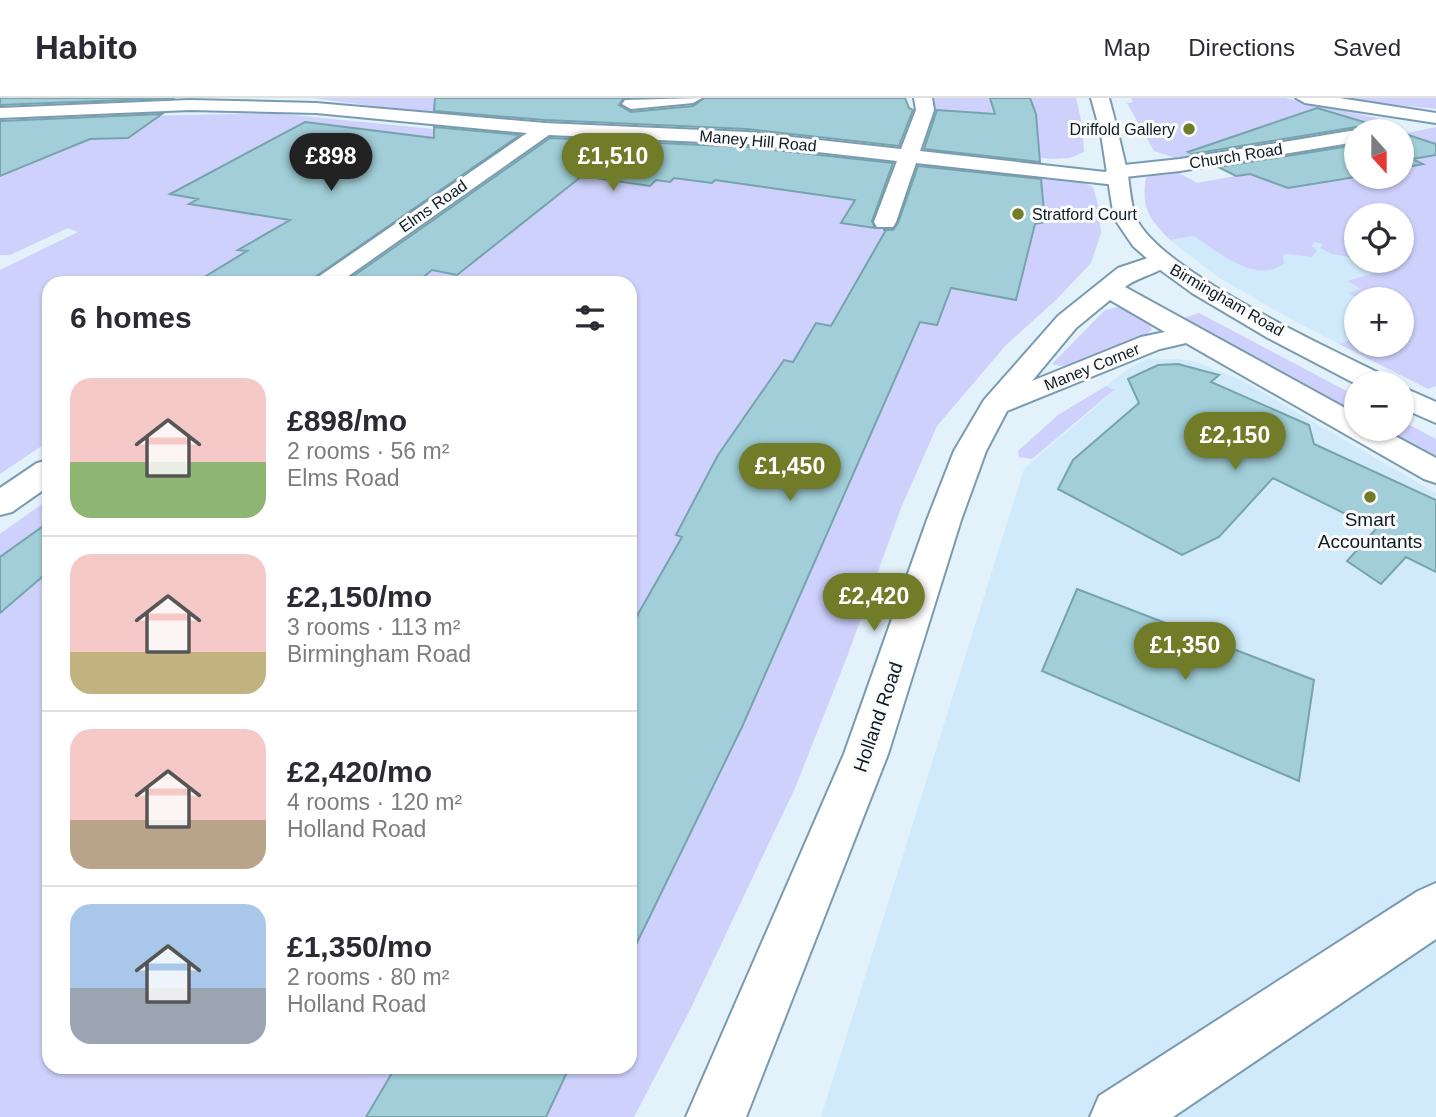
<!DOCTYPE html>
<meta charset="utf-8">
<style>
:root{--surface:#fff;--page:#f2f2f3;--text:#2b2b33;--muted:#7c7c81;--line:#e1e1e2;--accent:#707c28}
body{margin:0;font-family:Helvetica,sans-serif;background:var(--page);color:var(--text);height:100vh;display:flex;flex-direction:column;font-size:26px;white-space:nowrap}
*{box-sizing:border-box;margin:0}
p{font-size:23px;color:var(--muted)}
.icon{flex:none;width:38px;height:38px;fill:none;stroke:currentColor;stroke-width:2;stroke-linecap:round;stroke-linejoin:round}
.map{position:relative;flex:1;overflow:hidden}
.drawer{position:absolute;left:42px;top:178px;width:595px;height:798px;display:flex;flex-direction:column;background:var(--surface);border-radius:21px;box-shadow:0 2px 5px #0004}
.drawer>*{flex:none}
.needle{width:46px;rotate:159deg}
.tools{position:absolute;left:1344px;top:21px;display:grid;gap:14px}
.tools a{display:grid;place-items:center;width:70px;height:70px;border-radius:50%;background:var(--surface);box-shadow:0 2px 5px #0004;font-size:35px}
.price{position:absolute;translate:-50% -60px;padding:0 16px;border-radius:24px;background:var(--accent);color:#fff;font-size:23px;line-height:46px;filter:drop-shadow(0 2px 4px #0008)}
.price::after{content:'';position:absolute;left:50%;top:42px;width:21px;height:16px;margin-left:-10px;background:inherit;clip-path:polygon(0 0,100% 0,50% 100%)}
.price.on{background:#222;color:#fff}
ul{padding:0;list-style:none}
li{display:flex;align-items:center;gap:21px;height:175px;padding:0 28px}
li+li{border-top:2px solid var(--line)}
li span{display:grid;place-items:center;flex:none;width:196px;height:140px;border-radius:21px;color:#555}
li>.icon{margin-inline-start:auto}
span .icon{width:84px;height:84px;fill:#fffc;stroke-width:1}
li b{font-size:30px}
h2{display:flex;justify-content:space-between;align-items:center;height:84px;padding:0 28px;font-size:30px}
header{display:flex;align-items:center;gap:42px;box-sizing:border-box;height:98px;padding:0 35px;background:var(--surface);border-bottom:2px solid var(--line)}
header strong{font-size:33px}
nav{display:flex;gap:38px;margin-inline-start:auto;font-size:24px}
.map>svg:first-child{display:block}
.built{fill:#d0eafb}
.green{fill:#ced1fb;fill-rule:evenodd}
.building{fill:#a1ced8;stroke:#77a3ac;stroke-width:2}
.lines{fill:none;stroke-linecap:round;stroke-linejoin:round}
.minor-casing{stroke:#799bb0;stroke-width:4}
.major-casing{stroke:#799bb0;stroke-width:4}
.minor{fill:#fff;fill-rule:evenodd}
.major{fill:#fff;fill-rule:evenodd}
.poi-dot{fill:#707c28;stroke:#fbfbfb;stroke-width:2.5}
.labels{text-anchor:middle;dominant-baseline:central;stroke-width:6;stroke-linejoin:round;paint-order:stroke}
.far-poi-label{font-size:16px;fill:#0e1c24;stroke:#fbfbfb;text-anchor:end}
.far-street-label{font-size:16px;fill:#0e1c24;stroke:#fbfbfb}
.poi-label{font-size:19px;fill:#0e1c24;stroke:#fbfbfb}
.street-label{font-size:19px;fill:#0e1c24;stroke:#fbfbfb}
</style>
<header>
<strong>Habito</strong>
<nav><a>Map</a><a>Directions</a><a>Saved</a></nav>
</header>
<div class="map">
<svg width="1436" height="1019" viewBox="0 0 1436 1019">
<rect width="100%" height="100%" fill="#e2f1fa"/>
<path class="built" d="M1194 138 1240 167 1285 156 1313 159V144L1324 146 1332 156 1347 159 1376 175 1348 184 1362 191 1349 195 1360 201H1356V241L1339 246 1289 220 1219 180 1170 142Z
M1147 261H1178L1194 263 1243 283 1436 395V1019H821L1024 371 1114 293 1106 288 1128 271Z"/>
<path class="green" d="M311 0H619L602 23C504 24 408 13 311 0Z
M932 0H1076L1082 26 1084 54 1070 60 1052 61 928 48 924 45 932 16Z
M1131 0H1285L1386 22C1369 42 1210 56 1175 60L1154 53 1127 5 1133 4Z
M1332 0H1436V11Z
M273 15 473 35 284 185 49 186V343L0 376V172L78 134 68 130 10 157H0V53L94 19Z
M1436 29V288L1428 291 1339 246 1356 241V247H1402V230L1408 228 1402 224V201H1360L1348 195 1361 191 1347 183 1375 175 1348 159 1332 156 1320 150 1323 146 1314 144 1312 148 1317 153 1312 159 1286 156 1283 158 1284 165C1257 188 1217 153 1194 138L1170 142C1149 120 1141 111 1146 79L1177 74 1197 85 1246 76 1226 66 1356 45V79H1402V36ZM1356 117H1402V163H1356Z
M560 38 746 47 880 62 842 125 921 138 920 66 1082 84 1093 89 1098 107 1101 135 1091 165 1056 202 1006 247 937 328 901 410 847 559 795 690 690 912 634 1019H0V436L49 401V970H630V186L347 185 546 42Z
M1117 209C1132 212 1146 218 1152 232 1133 247 1074 275 1052 266L1105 212Z
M1199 215 1356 298V318L1183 220Z
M1106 288 1114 292 1032 361 1019 359 1018 353 1058 317Z
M1402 323 1436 341V362L1379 331H1402Z"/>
<path class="building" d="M0 0H175L0 7Z
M435 0H624L619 7 631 14 693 8 704 0H905L909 10 913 12 899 48 747 31 545 22 434 13Z
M990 0H1030L1036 16 1040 64 924 51 937 12 995 16Z
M1317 10 1394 33H1362L1356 29 1192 56 1188 54Z
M162 16 128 40 90 41 0 78V23Z
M305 24 434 40V29L520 37 305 186H193L247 153 238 152 290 122 189 106 198 101 170 96Z
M1402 35 1436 46V57L1412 61 1423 66 1402 70Z
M550 40 747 49 893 65 872 123 875 130 841 125 855 102 715 82 712 85 674 80 670 84 656 82 650 88 582 78 457 177 432 172 415 186H342Z
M1356 47V79L1288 90 1250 76 1236 78 1218 69Z
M918 68 1041 81 1045 124 1035 126 1016 202 951 190 937 227 920 224 742 629 630 859V530L682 439 676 437 718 357 784 262 793 264 816 225 831 228 886 132H883H893L898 125Z
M1178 266 1219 277 1211 284 1309 327 1314 346 1436 402V474L1406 459 1381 486 1347 463 1376 431 1273 380 1219 439 1182 457 1058 391 1073 362 1139 305 1128 281 1158 267Z
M49 424V473L0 515V459Z
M1077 491 1314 582 1299 683 1042 573Z
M395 970H569L546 1019H366Z"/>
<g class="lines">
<defs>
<path id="minor" d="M702 0 693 5 631 11 622 6 625 2Z
M914 0H932L934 12 920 53 1105 74 1115 68 1180 61 1356 32 1359 33H1356V44L1180 73 1125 79 1123 85 1116 87 916 65 896 124 893 129H877L874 124 897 63 747 46 549 37 337 186H308L527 35 316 15 190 12 0 20V10L190 2 316 5 545 25 747 34 901 51 916 12Z
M1296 0H1339L1436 15V25L1305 5Z
M1160 156 1168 158 1172 163C1164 174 1137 179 1125 189L1356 316V331H1382L1436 360V385L1424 381 1186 245 1160 251 1007 313 986 353 961 422 888 656 746 1019H686L844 656 927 422 954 353 984 302 1058 218 1118 170ZM1110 202 1165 234 1141 239 1032 283 1076 230Z
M49 362V388L12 414 0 417V390L37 365Z
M1436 785V841L1173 1019H1090L1099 998 1418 793Z"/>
<path id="major" d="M1091 0H1109C1116 26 1122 51 1128 78 1130 91 1131 108 1136 120 1161 174 1331 251 1387 279L1391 285 1356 286 1268 240 1192 195 1159 171 1133 148 1114 120 1101 36Z
M1402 289 1436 304V325L1402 310Z"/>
</defs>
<use href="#minor" class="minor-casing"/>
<use href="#major" class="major-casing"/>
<use href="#minor" class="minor"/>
<use href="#major" class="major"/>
</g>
<g class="poi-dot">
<circle cx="1189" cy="31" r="7"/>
<circle cx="1018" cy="116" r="7"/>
<circle cx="1370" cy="399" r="7"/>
</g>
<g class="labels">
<g class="far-poi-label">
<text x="1175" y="31">Driffold Gallery</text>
<text x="1032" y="116" text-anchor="start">Stratford Court</text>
</g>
<g class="far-street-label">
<text transform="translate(758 43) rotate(5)">Maney Hill Road</text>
<text transform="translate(1236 58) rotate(-9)">Church Road</text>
<text transform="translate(433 108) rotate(-35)">Elms Road</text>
<text transform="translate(1227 202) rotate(30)">Birmingham Road</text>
<text transform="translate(1092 269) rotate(-22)">Maney Corner</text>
</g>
<g class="poi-label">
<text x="1370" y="421">Smart<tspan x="1370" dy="22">Accountants</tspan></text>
</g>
<g class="street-label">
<text transform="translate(878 619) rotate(-71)">Holland Road</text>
</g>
</g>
</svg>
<div class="tools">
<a><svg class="needle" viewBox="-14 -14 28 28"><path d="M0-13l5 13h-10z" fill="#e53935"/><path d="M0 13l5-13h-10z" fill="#7c7c81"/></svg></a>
<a><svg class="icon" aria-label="locate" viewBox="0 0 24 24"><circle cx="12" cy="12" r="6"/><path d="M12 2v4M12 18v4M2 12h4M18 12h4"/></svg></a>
<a>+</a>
<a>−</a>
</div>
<b class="price on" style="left:331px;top:95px">£898</b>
<b class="price" style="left:613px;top:95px">£1,510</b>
<b class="price" style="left:1235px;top:374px">£2,150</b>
<b class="price" style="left:790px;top:405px">£1,450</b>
<b class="price" style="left:874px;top:535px">£2,420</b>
<b class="price" style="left:1185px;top:584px">£1,350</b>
<section class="drawer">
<h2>6 homes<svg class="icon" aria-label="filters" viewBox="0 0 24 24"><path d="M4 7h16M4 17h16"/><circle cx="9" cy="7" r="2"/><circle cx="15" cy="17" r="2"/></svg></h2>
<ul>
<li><span style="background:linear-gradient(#f6c9c9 60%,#8fb573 0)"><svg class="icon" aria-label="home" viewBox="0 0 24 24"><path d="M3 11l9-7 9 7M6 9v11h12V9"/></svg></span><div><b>£898/mo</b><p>2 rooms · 56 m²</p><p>Elms Road</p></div></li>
<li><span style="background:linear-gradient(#f6c9c9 70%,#c2b280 0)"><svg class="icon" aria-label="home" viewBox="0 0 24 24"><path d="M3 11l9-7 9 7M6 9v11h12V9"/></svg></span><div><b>£2,150/mo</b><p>3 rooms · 113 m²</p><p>Birmingham Road</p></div></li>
<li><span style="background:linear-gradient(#f6c9c9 65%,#b9a48a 0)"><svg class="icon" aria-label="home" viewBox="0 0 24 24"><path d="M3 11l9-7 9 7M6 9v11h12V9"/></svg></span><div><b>£2,420/mo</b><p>4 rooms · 120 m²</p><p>Holland Road</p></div></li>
<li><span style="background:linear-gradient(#a9c7e8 60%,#9aa5b1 0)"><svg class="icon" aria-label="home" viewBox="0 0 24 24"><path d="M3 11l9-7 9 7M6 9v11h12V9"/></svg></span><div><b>£1,350/mo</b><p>2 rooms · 80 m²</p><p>Holland Road</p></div></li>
</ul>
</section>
</div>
